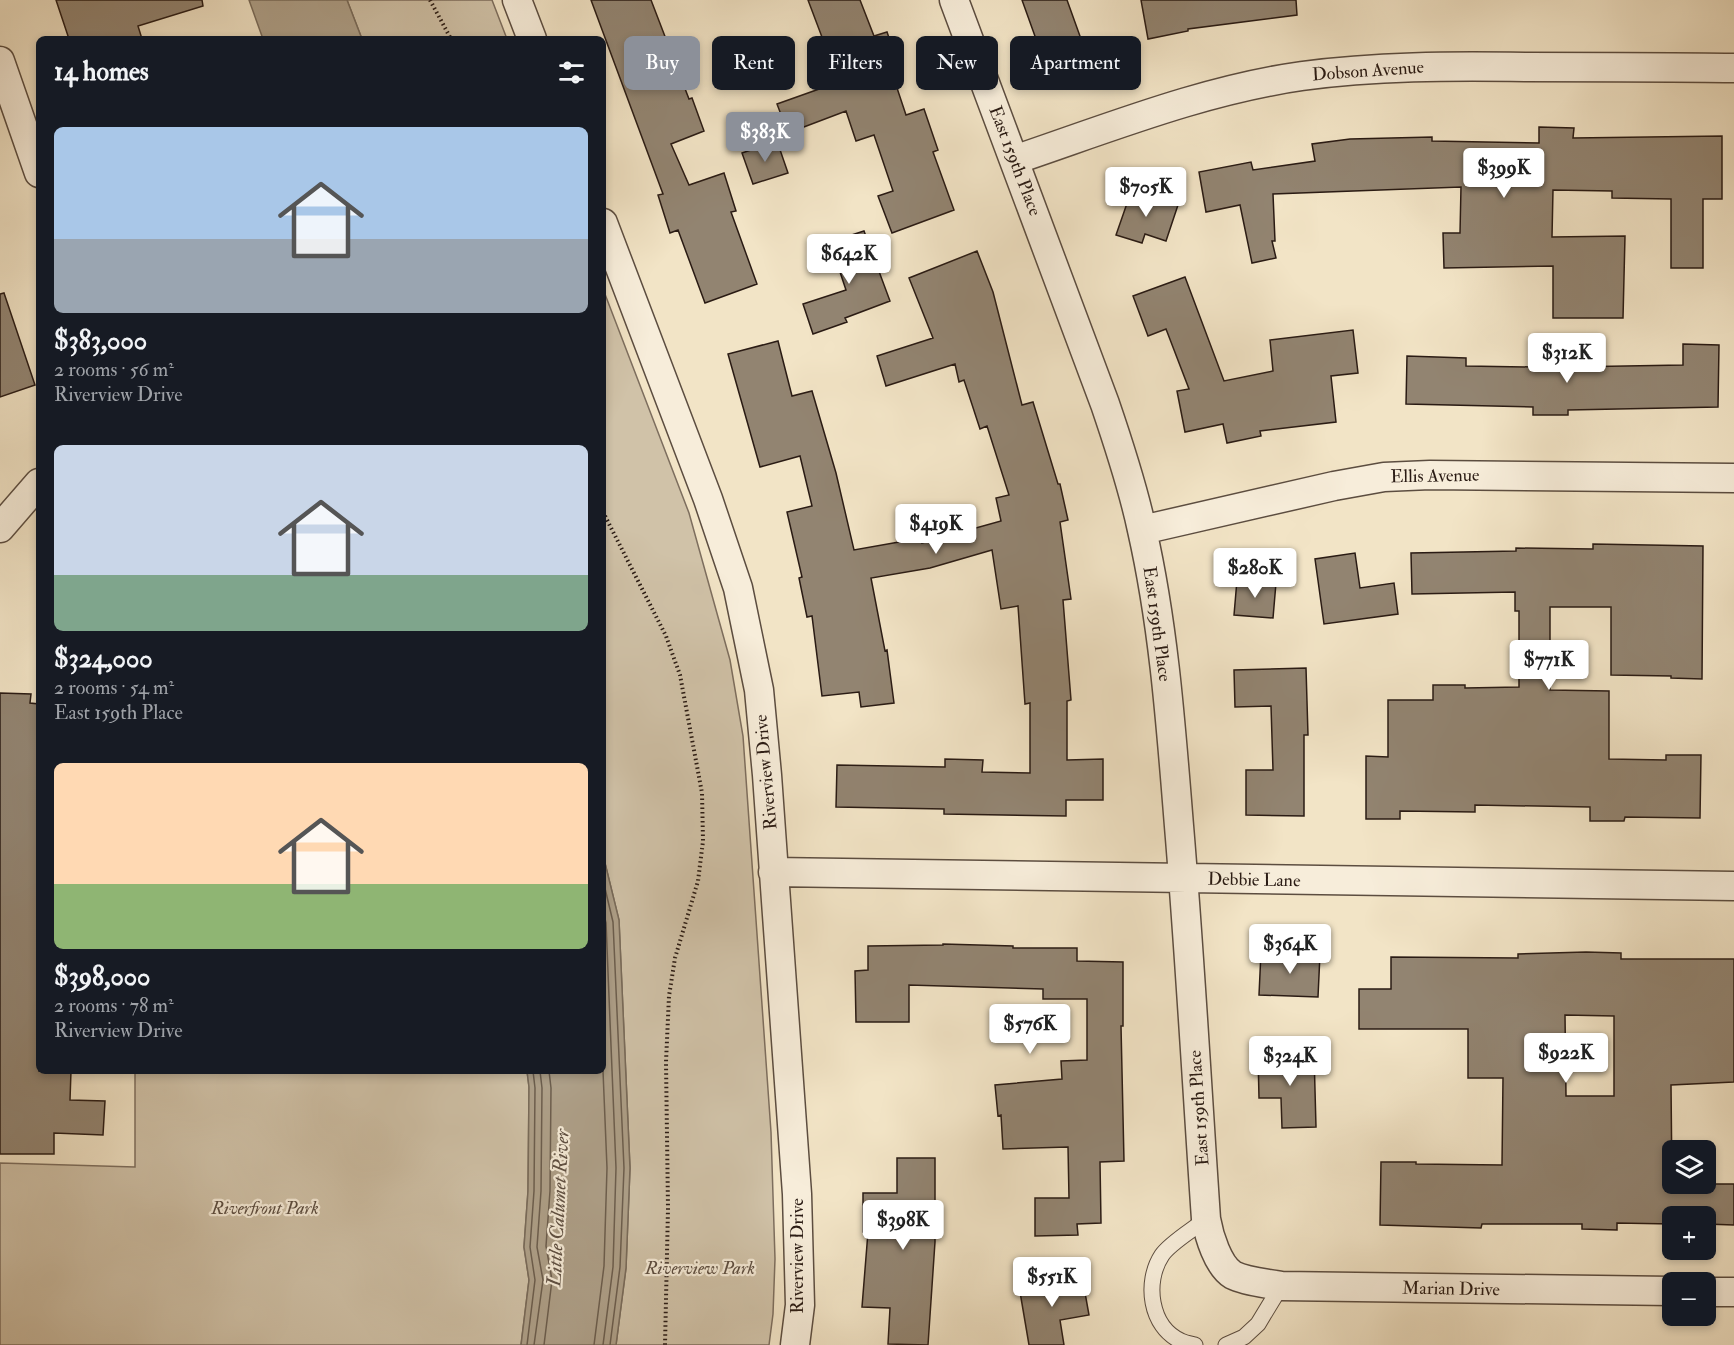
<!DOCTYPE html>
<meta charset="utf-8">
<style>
:root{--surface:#171b24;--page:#20242c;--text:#f1f3f6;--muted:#9ea1a6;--accent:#8c9099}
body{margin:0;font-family:"IM FELL Double Pica",serif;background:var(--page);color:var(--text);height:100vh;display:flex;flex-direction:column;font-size:22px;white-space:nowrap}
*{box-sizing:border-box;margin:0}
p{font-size:20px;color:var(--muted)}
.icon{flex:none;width:33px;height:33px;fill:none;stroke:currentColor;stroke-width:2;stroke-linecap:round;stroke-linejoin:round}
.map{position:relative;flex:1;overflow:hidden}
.drawer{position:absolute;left:36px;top:36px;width:570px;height:1038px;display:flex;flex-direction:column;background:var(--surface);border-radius:9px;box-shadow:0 3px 9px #0003}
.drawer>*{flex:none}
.top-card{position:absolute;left:624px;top:36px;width:570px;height:54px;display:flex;gap:12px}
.fabs{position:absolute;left:1662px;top:1140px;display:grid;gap:12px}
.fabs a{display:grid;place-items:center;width:54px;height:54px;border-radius:9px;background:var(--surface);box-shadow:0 3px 9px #0003;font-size:30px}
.price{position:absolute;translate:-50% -51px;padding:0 14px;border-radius:6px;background:#fff;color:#222;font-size:20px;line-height:39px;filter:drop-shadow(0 2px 3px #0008)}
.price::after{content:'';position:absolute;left:50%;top:36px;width:18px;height:14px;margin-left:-9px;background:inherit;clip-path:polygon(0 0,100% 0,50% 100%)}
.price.current{background:var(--accent);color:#fff}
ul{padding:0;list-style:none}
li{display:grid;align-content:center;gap:12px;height:318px;padding:0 18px}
li span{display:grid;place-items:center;height:186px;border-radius:9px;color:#555}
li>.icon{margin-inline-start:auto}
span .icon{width:108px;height:108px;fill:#fffc;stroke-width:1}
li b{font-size:26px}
h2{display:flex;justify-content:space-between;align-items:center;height:72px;padding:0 18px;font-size:26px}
.chip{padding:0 21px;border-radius:9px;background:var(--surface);box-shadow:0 3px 9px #0003;font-size:21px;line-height:54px}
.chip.current{background:var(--accent);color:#fff}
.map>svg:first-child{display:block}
.green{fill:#d0c2a8;stroke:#7d6e5e;stroke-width:1.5}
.water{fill:#aea089;stroke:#796b5a;stroke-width:1.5}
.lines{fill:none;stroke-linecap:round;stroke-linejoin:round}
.shore{stroke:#6c5e4e;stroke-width:1.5}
.building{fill:#928471;stroke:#2a1b14;stroke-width:1.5;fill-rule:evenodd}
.service-casing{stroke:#5c4d40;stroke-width:17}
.minor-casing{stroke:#5c4d40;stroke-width:31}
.path{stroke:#2a1b14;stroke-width:4;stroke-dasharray:1.5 3;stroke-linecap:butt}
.service{stroke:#f7edda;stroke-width:15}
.minor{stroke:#f7edda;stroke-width:28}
.labels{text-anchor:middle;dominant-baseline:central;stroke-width:4.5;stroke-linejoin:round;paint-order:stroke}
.street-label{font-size:18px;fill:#2a1b14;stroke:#f7edda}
.park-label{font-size:18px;font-style:italic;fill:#5c4d40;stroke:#f7edda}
.water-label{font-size:20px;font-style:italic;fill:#5f5043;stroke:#f7edda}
</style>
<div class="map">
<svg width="1734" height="1345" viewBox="0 0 1734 1345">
<rect width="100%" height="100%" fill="#f2e4c6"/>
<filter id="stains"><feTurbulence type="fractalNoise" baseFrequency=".00333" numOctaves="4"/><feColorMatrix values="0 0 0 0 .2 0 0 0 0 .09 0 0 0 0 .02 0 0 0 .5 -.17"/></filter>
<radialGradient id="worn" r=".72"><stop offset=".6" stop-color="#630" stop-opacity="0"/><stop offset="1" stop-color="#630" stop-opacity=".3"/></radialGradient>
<path class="green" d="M347 0H492L507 39H362Z
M603 289 689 513 730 660 743 736 771 1132 775 1259 773 1314 769 1345H616L626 1268 630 1168 619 920 603 855Z
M135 1071H527L529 1087 528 1191 524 1247 529 1280 521 1345H0V1163L135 1167Z"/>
<path class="water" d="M249 0H347L362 39H263Z
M603 855 619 920 630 1168 626 1268 616 1345H521L529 1280 524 1247 528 1191 529 1087 527 1071H603Z"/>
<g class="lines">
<path class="shore" d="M603 880 613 922 624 1168 620 1267 610 1345
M527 1345 535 1280 530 1247 534 1191 535 1088 533 1071
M534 1345 543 1280 537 1247 541 1191 542 1088 540 1071
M544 1345 552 1280 546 1246 550 1191 551 1088 549 1071
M594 1345 604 1266 607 1168 603 1071
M603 1345 613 1267 616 1168 606 923 603 911"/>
</g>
<path class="building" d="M56 0H202L203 6 138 26 142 39H69Z
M591 0H651L689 99 692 98 704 131 671 144 689 185 724 173 736 211 731 212 757 284 705 303 678 230 670 233 658 195 663 194Z
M808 0H860L874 36 887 32 900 70 892 73 906 115 924 109 938 150 933 152 954 210 892 233 878 196 893 191 874 135 856 141 846 111 788 133 777 104 822 88 811 59 828 53Z
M1022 0H1067L1090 64 1050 78Z
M1141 0H1296L1297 15 1188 29V31L1148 39Z
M1539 127 1574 128 1573 138 1722 136V199H1703V268H1671V199L1612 198V191L1553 190 1552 237 1625 236 1623 318H1553V266L1444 268 1443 233H1460L1461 187 1273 194 1275 241H1272L1276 258 1252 263 1240 205 1206 212 1199 172 1251 162 1253 170 1315 161 1312 144 1350 139 1432 137V141L1539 143Z
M777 141 788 173 753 184 742 153Z
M1132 189 1178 205 1166 241 1145 234 1142 243 1116 235Z
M864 231 890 301 845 318 847 322 813 334 803 304 846 290 830 242Z
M977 251 993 292 1022 405 1033 402 1058 484H1060L1068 520 1060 522 1071 599 1063 600 1071 700 1067 701V760L1103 759V800H1066V816L944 814V809L836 807 837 765 945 767V759L983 760 982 772 1030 773V703L1025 704 1018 606 1001 609 992 550 930 568 871 578 885 651 887 650 894 703 861 707 859 692 822 696 812 616 807 617 799 578 802 577 787 512 812 506 800 456 760 467 728 354 778 341 792 396 812 391 836 473 854 550 922 538V543L1001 521 996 498 1009 495 987 426 980 429 964 380 959 382 955 364 886 386 877 356 933 338 909 278Z
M1185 277 1224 381 1273 371 1270 340 1353 330 1358 373 1331 376 1336 422 1260 431 1261 436 1227 443 1223 424 1185 432 1177 391 1189 389 1166 329 1148 336 1133 296Z
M4 293 35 385 0 397V294Z
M1683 344 1719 345 1718 407 1568 410V415H1533V407L1406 404 1407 356 1466 358V366L1533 367V352H1568V367L1683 365Z
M1593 544 1703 546 1702 679 1671 678V676L1611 675V607H1550V690L1609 691V759L1666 760V755H1701L1700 818 1625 817 1624 821H1590V807L1475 805V812L1400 811V819H1366V756L1388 757V700H1433V685H1465V688L1519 687V611H1515V592L1412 594 1411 553 1516 551V548L1593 549Z
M1355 553 1360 588 1394 583 1398 614 1324 624 1315 559Z
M1237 580 1276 583 1273 618 1234 615Z
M1306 668 1308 735H1304V816L1246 815V770H1273L1271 706 1235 707 1234 670Z
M0 693 31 694 30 703 39 704V1071H71L70 1100 105 1101 103 1135 54 1133V1154H0Z
M943 944 1013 946V948H1077V961L1123 962V1026H1121L1124 1161 1100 1162 1101 1223 1077 1224 1078 1235 1035 1236V1198H1069L1068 1147 1003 1149 1001 1115 998 1116 995 1085 1062 1079 1061 1061 1087 1060V999H1043V989L909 985V1022H856L855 971 868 970V946L943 945Z
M1261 952 1320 954 1318 997 1259 995Z
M1586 952 1621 953V959H1734V1082L1671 1085 1672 1184H1734V1225L1706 1224V1216H1672V1224L1617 1223V1230L1582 1229V1224H1482L1481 1228 1380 1225 1381 1162H1416V1164L1502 1165 1503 1078H1468V1029H1359V989H1391V957L1518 958V954ZM1565 1015 1614 1016V1096H1566Z
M1314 1053 1316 1127 1282 1128 1281 1098H1259L1258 1055Z
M897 1158H935V1242L928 1345 888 1344 890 1308 862 1307 868 1232H863V1193H897Z
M1082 1276 1089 1315 1060 1320 1064 1345H1029L1019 1286Z"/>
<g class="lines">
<defs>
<path id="service" d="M1195 1345C1191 1344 1185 1343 1181 1341 1150 1327 1144 1282 1162 1255 1170 1243 1194 1229 1206 1219
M1226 1345 1244 1337 1258 1324 1281 1286"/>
<path id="minor" d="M517 0 532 39
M954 0 1105 404C1119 445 1133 487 1142 530 1164 627 1171 727 1179 826 1190 957 1197 1088 1206 1219 1209 1236 1218 1266 1233 1275 1247 1282 1266 1283 1281 1286L1672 1291
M0 61 39 173
M1014 160C1109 128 1203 90 1302 76 1376 66 1450 66 1525 67 1594 67 1664 67 1734 68
M603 223 708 499 738 588 759 690 767 775 797 1194 800 1305 795 1345
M0 528 39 483
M1142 530 1334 486 1384 477 1430 475 1734 478
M773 872 1734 886
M1706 1292H1734"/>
</defs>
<use href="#service" class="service-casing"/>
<use href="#minor" class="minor-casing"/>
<path class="path" d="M430 0 451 39
M603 512 666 636 680 675 702 793 703 841 698 881 675 958 669 996 666 1062 668 1208 665 1345"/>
<use href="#service" class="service"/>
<use href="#minor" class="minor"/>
</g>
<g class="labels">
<g class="street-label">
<text transform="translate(1368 71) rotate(-4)">Dobson Avenue</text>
<text transform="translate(1015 161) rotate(69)">East 159th Place</text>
<text transform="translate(1435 476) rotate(-1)">Ellis Avenue</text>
<text transform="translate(1157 624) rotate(82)">East 159th Place</text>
<text transform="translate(766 772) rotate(-95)">Riverview Drive</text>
<text transform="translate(1254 880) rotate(1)">Debbie Lane</text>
<text transform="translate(1199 1108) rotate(-94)">East 159th Place</text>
<text transform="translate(797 1256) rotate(-90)">Riverview Drive</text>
<text transform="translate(1451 1289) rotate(1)">Marian Drive</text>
</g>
<g class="park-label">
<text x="265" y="1208">Riverfront Park</text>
<text x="700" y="1268">Riverview Park</text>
</g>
<g class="water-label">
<text transform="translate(558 1208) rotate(-87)">Little Calumet River</text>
</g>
</g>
<rect width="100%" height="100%" filter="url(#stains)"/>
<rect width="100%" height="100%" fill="url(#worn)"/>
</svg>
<div class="fabs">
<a><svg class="icon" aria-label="layers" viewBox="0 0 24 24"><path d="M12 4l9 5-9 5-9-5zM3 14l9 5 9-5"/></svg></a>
<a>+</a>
<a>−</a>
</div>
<b class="price current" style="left:765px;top:163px">$383K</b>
<b class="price" style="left:1504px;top:199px">$399K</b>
<b class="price" style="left:1146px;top:218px">$705K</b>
<b class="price" style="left:849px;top:285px">$642K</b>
<b class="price" style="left:1567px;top:384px">$312K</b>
<b class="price" style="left:936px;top:555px">$419K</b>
<b class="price" style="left:1255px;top:599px">$280K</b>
<b class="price" style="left:1549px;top:691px">$771K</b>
<b class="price" style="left:1290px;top:975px">$364K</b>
<b class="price" style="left:1030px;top:1055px">$576K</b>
<b class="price" style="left:1566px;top:1084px">$922K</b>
<b class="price" style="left:1290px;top:1087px">$324K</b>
<b class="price" style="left:903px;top:1251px">$398K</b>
<b class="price" style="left:1052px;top:1308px">$551K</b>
<div class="top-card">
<a class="chip current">Buy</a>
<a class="chip">Rent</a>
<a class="chip">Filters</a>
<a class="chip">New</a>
<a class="chip">Apartment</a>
</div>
<section class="drawer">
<h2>14 homes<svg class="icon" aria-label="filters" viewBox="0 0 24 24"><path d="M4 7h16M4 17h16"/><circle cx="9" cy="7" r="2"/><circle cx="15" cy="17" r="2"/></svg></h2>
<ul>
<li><span style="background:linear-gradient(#a9c7e8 60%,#9aa5b1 0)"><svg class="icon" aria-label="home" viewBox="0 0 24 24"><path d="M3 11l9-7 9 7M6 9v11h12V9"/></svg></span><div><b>$383,000</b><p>2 rooms · 56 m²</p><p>Riverview Drive</p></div></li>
<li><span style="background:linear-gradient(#c9d6e8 70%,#7fa58c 0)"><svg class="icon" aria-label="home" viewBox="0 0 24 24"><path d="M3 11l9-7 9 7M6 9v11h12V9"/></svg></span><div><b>$324,000</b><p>2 rooms · 54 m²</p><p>East 159th Place</p></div></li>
<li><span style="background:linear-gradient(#ffd9b3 65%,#8fb573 0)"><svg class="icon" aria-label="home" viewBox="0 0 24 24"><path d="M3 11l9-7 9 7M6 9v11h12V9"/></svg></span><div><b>$398,000</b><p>2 rooms · 78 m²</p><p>Riverview Drive</p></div></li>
</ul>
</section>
</div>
